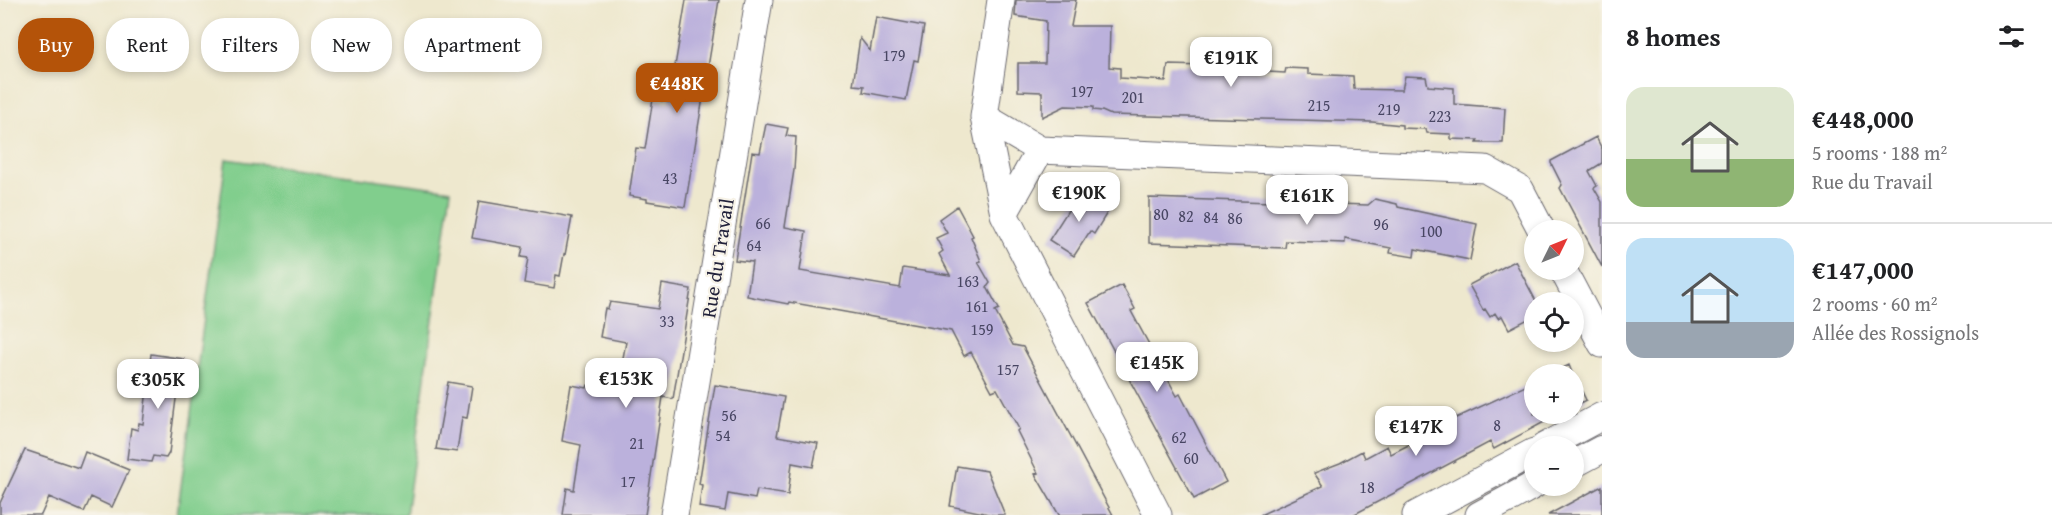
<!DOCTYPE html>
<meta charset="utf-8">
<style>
:root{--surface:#fff;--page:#f2f2f2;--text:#202124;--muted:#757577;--line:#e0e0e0;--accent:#b45309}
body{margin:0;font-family:"Gentium Book Plus",serif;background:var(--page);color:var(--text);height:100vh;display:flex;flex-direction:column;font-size:22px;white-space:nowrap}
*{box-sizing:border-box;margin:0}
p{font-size:20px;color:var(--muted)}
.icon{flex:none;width:33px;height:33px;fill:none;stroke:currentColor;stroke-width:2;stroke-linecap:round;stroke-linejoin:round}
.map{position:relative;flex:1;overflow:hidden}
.drawer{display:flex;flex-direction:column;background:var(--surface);width:450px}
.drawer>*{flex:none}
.hud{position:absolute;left:18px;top:18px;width:570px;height:54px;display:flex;gap:12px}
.needle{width:39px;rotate:47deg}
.controls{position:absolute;left:1524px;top:220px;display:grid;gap:12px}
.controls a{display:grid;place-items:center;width:60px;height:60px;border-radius:50%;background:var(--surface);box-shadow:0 3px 9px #0003;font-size:30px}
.price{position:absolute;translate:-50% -51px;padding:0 14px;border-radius:12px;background:#fff;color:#222;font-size:20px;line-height:39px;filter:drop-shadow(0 2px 3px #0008)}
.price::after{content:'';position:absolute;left:50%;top:36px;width:18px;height:14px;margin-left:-9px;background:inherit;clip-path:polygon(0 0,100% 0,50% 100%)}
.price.selected{background:var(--accent);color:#fff}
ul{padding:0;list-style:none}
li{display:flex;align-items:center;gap:18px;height:150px;padding:0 24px}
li+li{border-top:2px solid var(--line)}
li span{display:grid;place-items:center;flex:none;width:168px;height:120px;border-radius:18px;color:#555}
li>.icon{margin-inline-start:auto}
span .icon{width:72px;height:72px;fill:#fffc;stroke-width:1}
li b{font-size:26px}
h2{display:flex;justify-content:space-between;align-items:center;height:72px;padding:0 24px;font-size:26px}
.pill{padding:0 21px;border-radius:24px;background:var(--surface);box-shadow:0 3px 9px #0003;font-size:21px;line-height:54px}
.pill.selected{background:var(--accent);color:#fff}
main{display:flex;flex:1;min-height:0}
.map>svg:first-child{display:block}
.green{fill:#81ce8d;stroke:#527864;stroke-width:1.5}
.building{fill:#bbb1dc}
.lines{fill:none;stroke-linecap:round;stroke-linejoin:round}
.minor-casing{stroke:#69676e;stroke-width:29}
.minor{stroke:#fff;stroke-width:27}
.labels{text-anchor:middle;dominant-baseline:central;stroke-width:4.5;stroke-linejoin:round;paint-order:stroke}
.number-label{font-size:16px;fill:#484663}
.street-label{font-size:20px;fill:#22223b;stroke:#f7f3e8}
</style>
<main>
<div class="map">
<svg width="1602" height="515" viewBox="0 0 1602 515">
<rect width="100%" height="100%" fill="#f7f3e8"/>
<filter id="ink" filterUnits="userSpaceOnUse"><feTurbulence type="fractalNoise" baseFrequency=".0167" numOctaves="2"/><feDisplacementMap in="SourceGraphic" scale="12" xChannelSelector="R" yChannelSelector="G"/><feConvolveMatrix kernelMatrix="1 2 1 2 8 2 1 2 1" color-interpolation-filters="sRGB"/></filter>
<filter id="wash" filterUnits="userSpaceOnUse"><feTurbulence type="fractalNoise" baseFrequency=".008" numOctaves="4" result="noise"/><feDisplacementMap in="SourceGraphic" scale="24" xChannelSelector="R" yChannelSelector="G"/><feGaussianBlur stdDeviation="1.35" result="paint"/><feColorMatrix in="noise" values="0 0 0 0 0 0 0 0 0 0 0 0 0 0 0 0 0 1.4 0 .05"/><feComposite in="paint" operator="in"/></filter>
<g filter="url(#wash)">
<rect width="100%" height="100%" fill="#eee8ce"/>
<path class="green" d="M226 159 451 190 406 515H177Z"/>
<g id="blocks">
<path class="building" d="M686 0H719L685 207 647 201V199L629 196 636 148 645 149 653 99 669 102Z
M1016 0H1076L1071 26H1110L1109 67 1120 68V78L1166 81 1168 65 1247 67V71L1285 73 1286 68 1308 69V74L1353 76 1354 89 1402 90 1405 76 1426 77 1428 86 1454 88V104L1505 108 1503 143H1477L1478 140 1451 139V134L1427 133 1426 129 1402 128V125L1372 122 1111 115 1102 111 1093 110V107L1065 106 1042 117V92L1018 91V63H1045L1046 21 1015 16Z
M876 17 924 26 918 61 914 60 906 100 863 92 864 86 853 85 860 38 870 51Z
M766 124 788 128 786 136 796 137 794 170 785 227 806 231 800 271 900 288 903 268 950 275 939 254 943 251 936 238 947 233 939 219 957 206 973 236 971 237 981 261 978 262 990 283 987 287 999 309 995 311 1013 345 1023 347 1113 515H1059L1035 474 1038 473 1017 431 1019 429 997 389 992 391 971 352 964 356 951 331 789 302 788 304 747 296 752 262 735 260 752 152 760 153Z
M1596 137 1602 149V163L1589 171 1597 186 1594 188 1602 202V267L1560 188 1562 185 1551 163V161Z
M1081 190 1110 208 1094 234 1090 231 1074 256 1049 240Z
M1149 198 1368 205 1375 199 1397 204 1398 207 1477 224 1470 260 1415 249 1414 257 1390 253 1391 248 1345 239V243L1286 241 1285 248 1149 243Z
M479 201 572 217 565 255 564 254 560 276 556 275 554 288 524 283 528 258 521 257 523 247 472 238Z
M1515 261 1537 303H1534V316L1509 329 1502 316 1498 318 1495 313 1490 317 1485 309 1483 310 1469 285Z
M662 284 691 289 673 399 663 397 645 515H563L567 488 574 490 581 445 562 441 571 385 587 388 588 385 617 390 626 342 600 337 605 308 608 309 610 302 658 309Z
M1122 285 1135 309 1131 311 1177 396 1180 394 1226 482 1194 499 1088 303Z
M151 354 184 359 180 390H178L176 399 169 453 166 458 153 456 151 462 127 459 131 428 138 430 139 423 143 424Z
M1569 365 1573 375H1548Z
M1574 375 1586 400 1574 406Z
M448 382 472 386 467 418 462 417 457 452 436 449Z
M1534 382V414H1559L1494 449 1490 442 1353 515H1260L1323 486 1314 473 1340 463 1362 451 1365 458 1387 446 1391 454 1434 432 1429 423 1452 411 1456 418Z
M715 385 784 397 777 436 818 443 813 467 792 463 788 495 757 490 755 499 728 494 725 511 699 507 702 485 699 484Z
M25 450 79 468 85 452 129 470 112 507 91 497 84 512 49 497 41 515H0V503Z
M957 466 987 471 1005 515H993L950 506Z
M1602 486V515H1548Z"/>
</g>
</g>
<g filter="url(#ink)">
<use href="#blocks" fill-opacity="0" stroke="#69676e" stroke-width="1.5"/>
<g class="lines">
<defs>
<path id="minor" d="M1001 0 984 117 1004 214 1158 515
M984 117 1040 150 1485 169 1520 189 1542 231
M1004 214 1040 150
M1563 270 1602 344
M1544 447 1602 416
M1574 464 1602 449
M674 515 759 0
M1416 515 1534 452
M1479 515 1534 485"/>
</defs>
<use href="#minor" class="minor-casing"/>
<use href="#minor" class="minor"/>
</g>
</g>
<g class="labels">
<g class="number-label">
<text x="894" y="55">179</text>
<text x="1082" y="91">197</text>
<text x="1133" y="97">201</text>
<text x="1319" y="105">215</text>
<text x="1389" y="109">219</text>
<text x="1440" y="116">223</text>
<text x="670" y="178">43</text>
<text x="1161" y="214">80</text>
<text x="1186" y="216">82</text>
<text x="1211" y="217">84</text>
<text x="1235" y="218">86</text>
<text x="763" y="223">66</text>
<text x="1381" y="224">96</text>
<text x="1431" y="231">100</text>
<text x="754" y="245">64</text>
<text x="968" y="281">163</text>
<text x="977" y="306">161</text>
<text x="667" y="321">33</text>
<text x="982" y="329">159</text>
<text x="1008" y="369">157</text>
<text x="729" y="415">56</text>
<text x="1497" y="425">8</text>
<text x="723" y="435">54</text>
<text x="1179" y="437">62</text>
<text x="637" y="443">21</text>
<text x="1191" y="458">60</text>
<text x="628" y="481">17</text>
<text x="1367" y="487">18</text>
</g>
<g class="street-label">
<text transform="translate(717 258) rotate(-81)">Rue du Travail</text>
</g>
</g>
</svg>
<div class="controls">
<a><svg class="needle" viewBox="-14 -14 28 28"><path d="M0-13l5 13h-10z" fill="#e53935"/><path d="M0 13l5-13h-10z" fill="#757577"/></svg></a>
<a><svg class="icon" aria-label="locate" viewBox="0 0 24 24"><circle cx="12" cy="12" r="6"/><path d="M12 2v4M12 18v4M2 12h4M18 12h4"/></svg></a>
<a>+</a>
<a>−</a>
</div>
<b class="price" style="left:1231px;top:88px">€191K</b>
<b class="price selected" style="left:677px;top:114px">€448K</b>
<b class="price" style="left:1079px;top:223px">€190K</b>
<b class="price" style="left:1307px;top:226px">€161K</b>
<b class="price" style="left:1157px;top:393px">€145K</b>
<b class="price" style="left:626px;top:409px">€153K</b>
<b class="price" style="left:158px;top:410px">€305K</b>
<b class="price" style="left:1416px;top:457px">€147K</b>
<div class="hud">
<a class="pill selected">Buy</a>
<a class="pill">Rent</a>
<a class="pill">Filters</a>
<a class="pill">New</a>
<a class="pill">Apartment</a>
</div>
</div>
<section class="drawer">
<h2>8 homes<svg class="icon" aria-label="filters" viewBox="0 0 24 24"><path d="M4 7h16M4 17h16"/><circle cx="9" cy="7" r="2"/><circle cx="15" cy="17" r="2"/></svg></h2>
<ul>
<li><span style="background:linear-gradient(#dfe7d0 60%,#8fb573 0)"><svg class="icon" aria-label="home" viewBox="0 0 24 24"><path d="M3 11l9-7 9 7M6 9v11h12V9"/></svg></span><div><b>€448,000</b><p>5 rooms · 188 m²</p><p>Rue du Travail</p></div></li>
<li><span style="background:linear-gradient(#bfe0f5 70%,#9aa5b1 0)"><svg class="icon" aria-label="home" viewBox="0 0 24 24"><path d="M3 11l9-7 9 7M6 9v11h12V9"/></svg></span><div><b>€147,000</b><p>2 rooms · 60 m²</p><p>Allée des Rossignols</p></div></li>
</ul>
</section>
</main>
